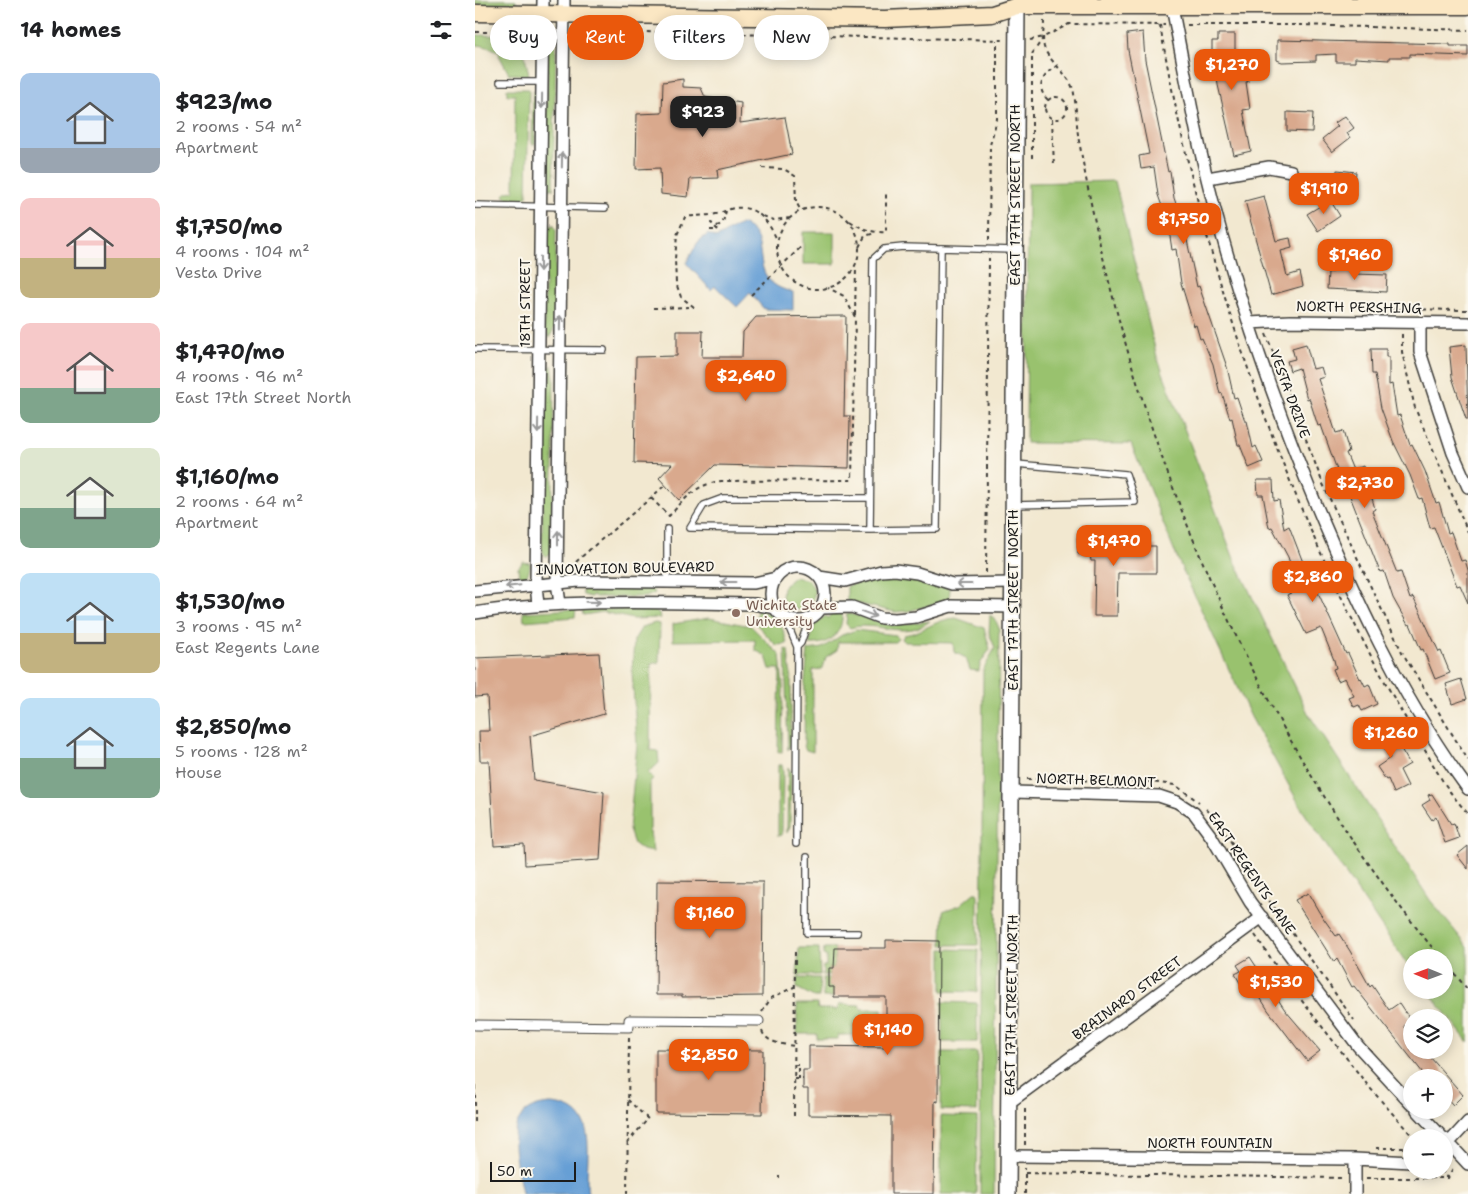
<!DOCTYPE html>
<meta charset="utf-8">
<style>
:root{--surface:#fff;--page:#f6f6f6;--text:#202124;--muted:#757577;--accent:#ea580c}
body{margin:0;font-family:"Shantell Sans",sans-serif;background:var(--page);color:var(--text);height:100vh;display:flex;flex-direction:column;font-size:19px;white-space:nowrap}
*{box-sizing:border-box;margin:0}
p{font-size:16px;color:var(--muted)}
.icon{flex:none;width:28px;height:28px;fill:none;stroke:currentColor;stroke-width:2;stroke-linecap:round;stroke-linejoin:round}
.map{position:relative;flex:1;overflow:hidden}
.drawer{display:flex;flex-direction:column;background:var(--surface);width:475px}
.drawer>*{flex:none}
.hud{position:absolute;left:15px;top:15px;width:475px;height:45px;display:flex;gap:10px}
.needle{width:32px;rotate:271deg}
.fabs{position:absolute;left:928px;top:949px;display:grid;gap:10px}
.fabs a{display:grid;place-items:center;width:50px;height:50px;border-radius:50%;background:var(--surface);box-shadow:0 2px 12px #0003;font-size:25px}
.scale{position:absolute;left:15px;bottom:12px;width:86px;box-sizing:border-box;padding-left:5px;border:2px solid #1c1c1c;border-top:0;font-size:14px;line-height:18px;white-space:nowrap;color:#1c1c1c;-webkit-text-stroke:4px #fbf7ec;paint-order:stroke}
.price{position:absolute;translate:-50% -42px;padding:0 11px;border-radius:10px;background:var(--accent);color:#fff;font-size:16px;line-height:32px;filter:drop-shadow(0 1px 2px #0008)}
.price::after{content:'';position:absolute;left:50%;top:30px;width:15px;height:11px;margin-left:-8px;background:inherit;clip-path:polygon(0 0,100% 0,50% 100%)}
.price.active{background:#222;color:#fff}
ul{padding:0;list-style:none}
li{display:flex;align-items:center;gap:15px;height:125px;padding:0 20px}
li span{display:grid;place-items:center;flex:none;width:140px;height:100px;border-radius:10px;color:#555}
li>.icon{margin-inline-start:auto}
span .icon{width:60px;height:60px;fill:#fffc;stroke-width:1}
li b{font-size:21px}
h2{display:flex;justify-content:space-between;align-items:center;height:60px;padding:0 20px;font-size:21px}
.chip{padding:0 18px;border-radius:22px;background:var(--surface);box-shadow:0 2px 12px #0003;font-size:18px;line-height:45px}
.chip.active{background:var(--accent);color:#fff}
main{display:flex;flex:1;min-height:0}
.map>svg:first-child{display:block}
.green{fill:#99c26e;stroke:#5a6f45}
.water{fill:#669fd5;stroke:#415e78}
.building{fill:#d9a98d}
.lines{fill:none;stroke-linecap:round;stroke-linejoin:round}
.service-casing{stroke:#3c3b37;stroke-width:8}
.pedestrian-casing{stroke:#3c3b37;stroke-width:11}
.minor-casing{stroke:#3c3b37;stroke-width:14}
.tertiary-casing{stroke:#3c3b37;stroke-width:18}
.secondary-casing{stroke:#3c3b37;stroke-width:19}
.path{stroke:#3c3b37;stroke-width:2;stroke-dasharray:4 4;stroke-linecap:butt}
.service{stroke:#fff;stroke-width:5.5}
.pedestrian{stroke:#fff;stroke-width:9}
.minor{stroke:#fff;stroke-width:11}
.tertiary{stroke:#fff;stroke-width:15}
.secondary{stroke:#fbe7c3;stroke-width:16}
.oneway{stroke:#999}
.education-dot{fill:#8d6e63;stroke:#fbf7ec;stroke-width:2}
.labels{text-anchor:middle;dominant-baseline:central;stroke-width:4;stroke-linejoin:round;paint-order:stroke}
.street-label{font-size:14px;fill:#1c1c1c;stroke:#fbf7ec}
.education-label{font-size:14px;fill:#785e54;stroke:#fbf7ec;text-anchor:start}
</style>
<main>
<section class="drawer">
<h2>14 homes<svg class="icon" aria-label="filters" viewBox="0 0 24 24"><path d="M4 7h16M4 17h16"/><circle cx="9" cy="7" r="2"/><circle cx="15" cy="17" r="2"/></svg></h2>
<ul>
<li><span style="background:linear-gradient(#a9c7e8 75%,#9aa5b1 0)"><svg class="icon" aria-label="home" viewBox="0 0 24 24"><path d="M3 11l9-7 9 7M6 9v11h12V9"/></svg></span><div><b>$923/mo</b><p>2 rooms · 54 m²</p><p>Apartment</p></div></li>
<li><span style="background:linear-gradient(#f6c9c9 60%,#c2b280 0)"><svg class="icon" aria-label="home" viewBox="0 0 24 24"><path d="M3 11l9-7 9 7M6 9v11h12V9"/></svg></span><div><b>$1,750/mo</b><p>4 rooms · 104 m²</p><p>Vesta Drive</p></div></li>
<li><span style="background:linear-gradient(#f6c9c9 65%,#7fa58c 0)"><svg class="icon" aria-label="home" viewBox="0 0 24 24"><path d="M3 11l9-7 9 7M6 9v11h12V9"/></svg></span><div><b>$1,470/mo</b><p>4 rooms · 96 m²</p><p>East 17th Street North</p></div></li>
<li><span style="background:linear-gradient(#dfe7d0 60%,#7fa58c 0)"><svg class="icon" aria-label="home" viewBox="0 0 24 24"><path d="M3 11l9-7 9 7M6 9v11h12V9"/></svg></span><div><b>$1,160/mo</b><p>2 rooms · 64 m²</p><p>Apartment</p></div></li>
<li><span style="background:linear-gradient(#bfe0f5 60%,#c2b280 0)"><svg class="icon" aria-label="home" viewBox="0 0 24 24"><path d="M3 11l9-7 9 7M6 9v11h12V9"/></svg></span><div><b>$1,530/mo</b><p>3 rooms · 95 m²</p><p>East Regents Lane</p></div></li>
<li><span style="background:linear-gradient(#bfe0f5 60%,#7fa58c 0)"><svg class="icon" aria-label="home" viewBox="0 0 24 24"><path d="M3 11l9-7 9 7M6 9v11h12V9"/></svg></span><div><b>$2,850/mo</b><p>5 rooms · 128 m²</p><p>House</p></div></li>
</ul>
</section>
<div class="map">
<svg width="993" height="1194" viewBox="0 0 993 1194">
<rect width="100%" height="100%" fill="#fbf7ec"/>
<filter id="ink" filterUnits="userSpaceOnUse"><feTurbulence type="fractalNoise" baseFrequency=".02" numOctaves="2"/><feDisplacementMap in="SourceGraphic" scale="10" xChannelSelector="R" yChannelSelector="G"/><feConvolveMatrix kernelMatrix="1 2 1 2 8 2 1 2 1" color-interpolation-filters="sRGB"/></filter>
<filter id="wash" filterUnits="userSpaceOnUse"><feTurbulence type="fractalNoise" baseFrequency=".0096" numOctaves="4" result="noise"/><feDisplacementMap in="SourceGraphic" scale="20" xChannelSelector="R" yChannelSelector="G"/><feGaussianBlur stdDeviation="1.12" result="paint"/><feColorMatrix in="noise" values="0 0 0 0 0 0 0 0 0 0 0 0 0 0 0 0 0 1.4 0 .05"/><feComposite in="paint" operator="in"/></filter>
<g filter="url(#wash)">
<rect width="100%" height="100%" fill="#f2e8d0"/>
<path class="green" d="M0 0H41V6L0 5Z
M0 35 48 36 49 52 54 75 34 74 24 55 25 52C18 49 10 45 0 45Z
M77 43 81 47 78 190 77 188 73 190 71 183 73 47Z
M32 89H54L52 196 48 199H32L29 195 32 192 39 191 40 95H32Z
M58 91 61 94 60 144H57Z
M640 181 682 357 759 559 833 713 955 900 993 947V1042L952 990H969V958H936V970L828 811 776 717 704 562 656 444 551 443 553 183Z
M73 224 77 227 78 224 81 230 80 326 75 338 69 329 71 229Z
M328 232H360V264H328Z
M77 365 79 377 77 554 71 557 67 552 69 377 72 366 75 368Z
M48 562 55 563C55 571 53 577 44 579L43 568Z
M412 576 439 578 475 588 474 601 433 611 420 612 372 601V586L403 578 407 580V577Z
M319 577 334 580 340 591 337 604 328 610 315 609 307 598 308 587Z
M113 587H168L176 589 180 593 171 597H121L117 595 116 597 108 595 107 590Z
M101 609 100 617 49 621 48 612Z
M107 609H162L166 612 168 609H178L184 613 185 618 158 619 128 612 108 615Z
M282 610C302 614 308 625 312 644L301 645 281 624Z
M367 612C369 632 355 646 334 644L340 625 350 616 353 618 357 613Z
M372 613 416 625 455 621C429 641 402 620 375 628L371 624Z
M515 615 520 619 524 628 519 1194H505L508 670 520 648 514 633Z
M234 618 276 626 305 655 308 686 307 752H303L305 669H295L291 656 280 650V640L198 641V624Z
M481 618 509 628 515 649 505 664 504 671 495 670 491 658 479 652 478 643 430 642 427 639 429 635C449 632 461 619 481 618Z
M180 623 185 624 184 662 176 664 175 750 183 751 184 763 173 773 178 779 175 781V829L173 832H175L178 852 167 850 159 844 154 830 162 744 157 672 159 640 167 627Z
M381 630 421 635 423 639 420 642H363L362 650 351 657 347 669 338 670V752L331 750 329 745 330 681 333 650 347 648 367 635Z
M310 649 313 650 316 680V744L313 750Z
M303 765H307L308 769 307 831 306 835 303 836Z
M313 767 316 772 315 826 312 833Z
M499 893H502L503 895V945H467L468 911 485 905Z
M324 948H344L345 975H322Z
M349 948H360L359 968H354V975H348V966H351V956L348 955Z
M467 949 503 950 502 992 467 991Z
M322 978H345L344 997H339L322 988Z
M348 978H354V987H359V997H348Z
M467 1002 502 1003V1042H467Z
M322 1004H342L343 1009H363L364 1004 385 1005 386 1009H407L406 1039H385L384 1035H363V1039H342V1034H322Z
M467 1052H502V1111L466 1110Z
M466 1116 502 1117 501 1194H466Z"/>
<path class="water" d="M266 224C302 236 266 281 318 292V310L289 309 275 293 262 307 240 286 236 290 211 263 223 242 233 234 241 238C250 234 256 228 266 224Z
M76 1104C129 1108 108 1160 113 1194H47C42 1161 21 1107 76 1104Z"/>
<g id="blocks">
<path class="building" d="M668 32 670 60 693 172 695 171 699 198 709 226 722 287 724 286 752 367 759 398 762 397 770 421H772L778 448 781 446 788 462 774 468 765 445H763L757 418 755 419 747 393 745 394 738 364 727 338 725 339 721 325 719 326 706 283 701 249 697 250 693 223 683 195 679 167 666 169 664 156 674 154 653 50 652 34Z
M743 34H760V61H763L764 72 772 71 773 82H771L775 109 768 110 776 151 759 155 743 85 740 56H737V41H743Z
M802 40 975 44V46H993V56L935 54V57H914V60L880 58V62H861V54L841 55V61L807 62 802 60Z
M208 79V87L226 88 230 97 266 103 265 123 310 117 317 154 242 170 243 178 215 179 213 197 186 194 185 168 161 169 162 114 187 113 188 82Z
M812 112 838 113 837 132 812 131Z
M870 116 879 128 872 133 875 138 857 152 847 139 863 126 860 123Z
M862 170 881 172 878 196 859 193Z
M789 196 801 241 815 238 817 248 806 251 812 276 825 272 828 286 796 295 770 201Z
M855 200 865 216 843 231 832 214Z
M859 266H878V274L912 275 911 292 852 289 853 272H858Z
M371 316 369 416H375L374 468 240 465 204 500 184 478 197 464 159 463 161 357 202 356V331H228L227 357H267L268 332 281 317Z
M831 344 838 369 846 367 849 377 843 379 861 433 868 431 874 452 871 453 878 470 888 466 900 509 897 511 922 573 926 572 935 599 938 597 964 652 966 651 975 673 960 679 948 649 946 650 935 624 933 625 918 598 909 571 905 572 871 486 868 487 846 425 843 426 834 398 832 399 824 368 815 371 812 361 820 359 817 348Z
M991 345 993 419H991L977 377 974 347Z
M896 349H911V357H914V385L917 384 922 416 925 415 935 445 937 444 950 471 961 503 964 502 973 533 976 532 986 561 990 560 993 570V603L985 585 982 586 959 527 955 528 947 498 944 499 935 475 918 441 906 408 900 374H897Z
M782 480H798L799 501 804 500 809 529 814 526 834 578 836 577 871 654 873 653 885 679 886 678 890 686 894 684 902 704 887 711 884 705 879 707 874 698 879 696 870 678 863 681 858 669 861 668 859 660 846 628 831 634 812 595 823 589 813 557 797 527 794 528 788 495H783Z
M631 534H650V546H681V573H643L642 616H619L620 561H616L615 554H603V536H631Z
M124 653 129 714 55 736 59 780 129 792 125 860 50 865 49 844 19 846 14 761H5L4 731H14L12 696 0 697V658Z
M986 679 992 699 977 704 971 684Z
M903 724 908 733 914 729 935 764 925 770 933 786 919 793 913 779 911 780 902 767 915 758 904 737 897 741 891 731Z
M957 794 976 824 979 823 984 838 970 843 961 817 957 820 947 805 955 800 953 795Z
M993 846V869L982 855Z
M182 881 288 882 287 996 207 997V995H181Z
M833 893 844 912 861 936 864 934 875 951 895 987 897 985 914 1010 924 1003 936 1021 929 1026 936 1035V1050H949L988 1095 978 1105 969 1095V1078H952L879 986 877 987 862 959 859 962 820 900Z
M411 940 464 941 463 1102 460 1101 459 1194H416V1116L333 1115V1089H328V1070H334V1046L411 1047V997H359V987H354V968H359L360 948H411Z
M775 957 810 1010 845 1051 832 1061 793 1010 776 983 768 988 760 974 766 971 762 965Z
M181 1049 288 1050 287 1114 181 1113Z"/>
</g>
</g>
<g filter="url(#ink)">
<use href="#blocks" fill-opacity="0" stroke="#3c3b37" stroke-width="1"/>
<g class="lines">
<defs>
<path id="service" d="M25 82H67
M0 205 130 208
M466 248 462 529 395 530 398 259 409 249 428 247 539 250
M0 349 129 350
M540 505 660 502 651 474 541 464
M395 530 215 528 229 505 248 498H395
M192 582V529
M310 618 322 647 321 844
M322 647 326 643 334 619
M332 857V933H383"/>
<path id="pedestrian" d="M0 1025 154 1027V1020L284 1021"/>
<path id="minor" d="M697 7C707 56 715 104 726 153 752 268 791 381 835 490 878 594 926 698 993 789
M733 178 794 167 816 171
M774 323 815 321 993 323
M945 323V352L978 453 993 487
M296 594a27 27 0 1 1 54 0a27 27 0 1 1-54 0Z
M344 577 370 581 406 571 420 570 442 573 477 584 538 583
M0 591 104 581 279 583 301 578
M85 604 82 582 89 0
M63 605 61 584 68 0
M347 608 377 607 406 618 420 619 441 617 476 606 538 607
M0 613C92 598 186 603 279 604L300 608
M538 792 684 796 702 802 719 813 736 836 775 902 883 1046 936 1104
M535 1102 787 917
M942 1110 968 1138
M969 1138 993 1164
M969 1148 993 1122
M534 1156 880 1159 936 1162
M880 1159V1194"/>
<path id="tertiary" d="M533 1194 542 6"/>
<path id="secondary" d="M0 13 410 19 517 14 542 6H993"/>
</defs>
<use href="#service" class="service-casing"/>
<use href="#pedestrian" class="pedestrian-casing"/>
<use href="#minor" class="minor-casing"/>
<use href="#tertiary" class="tertiary-casing"/>
<use href="#secondary" class="secondary-casing"/>
<path class="path" d="M569 21C569 28 567 39 569 47 574 63 597 75 599 94 602 111 601 129 605 146 656 435 776 731 966 958
M685 25C714 193 761 353 827 510 862 592 901 671 948 747 956 760 963 775 972 787 978 797 986 805 993 814
M712 25H825L993 30
M156 30 167 32 528 40
M0 32H58
M100 33 132 34 141 29
M555 40 569 37 594 24 690 25
M570 108a11 11 0 1 1 22 0a11 11 0 1 1-22 0Z
M573 100C559 87 569 73 583 65
M577 119 579 166
M557 158V54L569 37
M287 168 309 169 320 176 321 202 326 211
M302 248a41 41 0 1 1 82 0a41 41 0 1 1-82 0Z
M288 216 299 220 315 218
M375 221C387 229 397 233 411 232V191
M235 230H243L236 223 243 226 248 222 251 211
M514 240 515 145 522 119V40
M384 247 390 236 400 233
M276 295 325 248H328
M219 307 206 297 201 283 200 259 202 235 210 217C221 215 231 216 241 214 247 213 253 209 259 208 282 205 294 222 302 240
M178 308 219 307
M916 309 993 310
M380 315 381 267
M791 334 848 484 894 583 927 652 993 760
M927 334V352L940 408 993 532
M176 498 194 516C212 497 220 485 246 481L377 480 380 317 369 296 353 288
M101 562C130 535 161 512 190 485
M511 573 514 258
M552 779 676 782 700 785 724 802
M731 809 740 817 793 899 879 1020
M780 935 810 979 894 1087 939 1138
M969 961 993 990
M287 1012 296 998 319 987
M287 1031C291 1043 308 1044 319 1046
M319 1065H324V1079
M319 1079H328
M0 1086V1126
M319 1116 320 948
M152 1143 173 1119 153 1100
M550 1145V1107
M901 1148H936
M966 1170 973 1178
M550 1173 869 1178
M304 1178V1175
M891 1178H973L979 1166
M152 1194 154 1036
M550 1194V1168"/>
<use href="#service" class="service"/>
<use href="#pedestrian" class="pedestrian"/>
<use href="#minor" class="minor"/>
<use href="#tertiary" class="tertiary"/>
<use href="#secondary" class="secondary"/>
</g>
<defs><path id="oneway-shaft" d="M-6 0H5M1.5-3L5.5 0L1.5 3" fill="none" stroke-width="1.6" stroke-linecap="round" stroke-linejoin="round" transform="scale(1.25)"/></defs>
<g class="oneway">
<use href="#oneway-shaft" transform="translate(67 101) rotate(91)"/>
<use href="#oneway-shaft" transform="translate(87 160) rotate(-89)"/>
<use href="#oneway-shaft" transform="translate(65 264) rotate(90)"/>
<use href="#oneway-shaft" transform="translate(85 323) rotate(-89)"/>
<use href="#oneway-shaft" transform="translate(63 426) rotate(91)"/>
<use href="#oneway-shaft" transform="translate(83 538) rotate(-90)"/>
<use href="#oneway-shaft" transform="translate(253 582) rotate(-180)"/>
<use href="#oneway-shaft" transform="translate(489 584) rotate(-180)"/>
<use href="#oneway-shaft" transform="translate(38 586) rotate(174)"/>
<use href="#oneway-shaft" transform="translate(118 602) rotate(1)"/>
<use href="#oneway-shaft" transform="translate(394 614) rotate(20)"/>
</g>
</g>
<circle class="education-dot" cx="261" cy="613" r="5"/>
<g class="labels">
<g class="street-label">
<text transform="translate(540 195) rotate(-90)">EAST 17TH STREET NORTH</text>
<text transform="translate(50 303) rotate(-90)">18TH STREET</text>
<text transform="translate(884 307) rotate(1)">NORTH PERSHING</text>
<text transform="translate(815 394) rotate(70)">VESTA DRIVE</text>
<text transform="translate(150 568) rotate(-1)">INNOVATION BOULEVARD</text>
<text transform="translate(538 600) rotate(-90)">EAST 17TH STREET NORTH</text>
<text transform="translate(621 780) rotate(2)">NORTH BELMONT</text>
<text transform="translate(777 873) rotate(56)">EAST REGENTS LANE</text>
<text transform="translate(652 998) rotate(-36)">BRAINARD STREET</text>
<text transform="translate(536 1005) rotate(-89)">EAST 17TH STREET NORTH</text>
<text x="735" y="1143">NORTH FOUNTAIN</text>
</g>
<g class="education-label">
<text x="271" y="605">Wichita State<tspan x="271" dy="16">University</tspan></text>
</g>
</g>
</svg>
<div class="fabs">
<a><svg class="needle" viewBox="-14 -14 28 28"><path d="M0-13l5 13h-10z" fill="#e53935"/><path d="M0 13l5-13h-10z" fill="#757577"/></svg></a>
<a><svg class="icon" aria-label="layers" viewBox="0 0 24 24"><path d="M12 4l9 5-9 5-9-5zM3 14l9 5 9-5"/></svg></a>
<a>+</a>
<a>−</a>
</div>
<div class="scale">50 m</div>
<b class="price" style="left:757px;top:91px">$1,270</b>
<b class="price active" style="left:228px;top:138px">$923</b>
<b class="price" style="left:849px;top:215px">$1,910</b>
<b class="price" style="left:709px;top:245px">$1,750</b>
<b class="price" style="left:880px;top:281px">$1,960</b>
<b class="price" style="left:271px;top:402px">$2,640</b>
<b class="price" style="left:890px;top:509px">$2,730</b>
<b class="price" style="left:639px;top:567px">$1,470</b>
<b class="price" style="left:838px;top:603px">$2,860</b>
<b class="price" style="left:916px;top:759px">$1,260</b>
<b class="price" style="left:235px;top:939px">$1,160</b>
<b class="price" style="left:801px;top:1008px">$1,530</b>
<b class="price" style="left:413px;top:1056px">$1,140</b>
<b class="price" style="left:234px;top:1081px">$2,850</b>
<div class="hud">
<a class="chip">Buy</a>
<a class="chip active">Rent</a>
<a class="chip">Filters</a>
<a class="chip">New</a>
</div>
</div>
</main>
